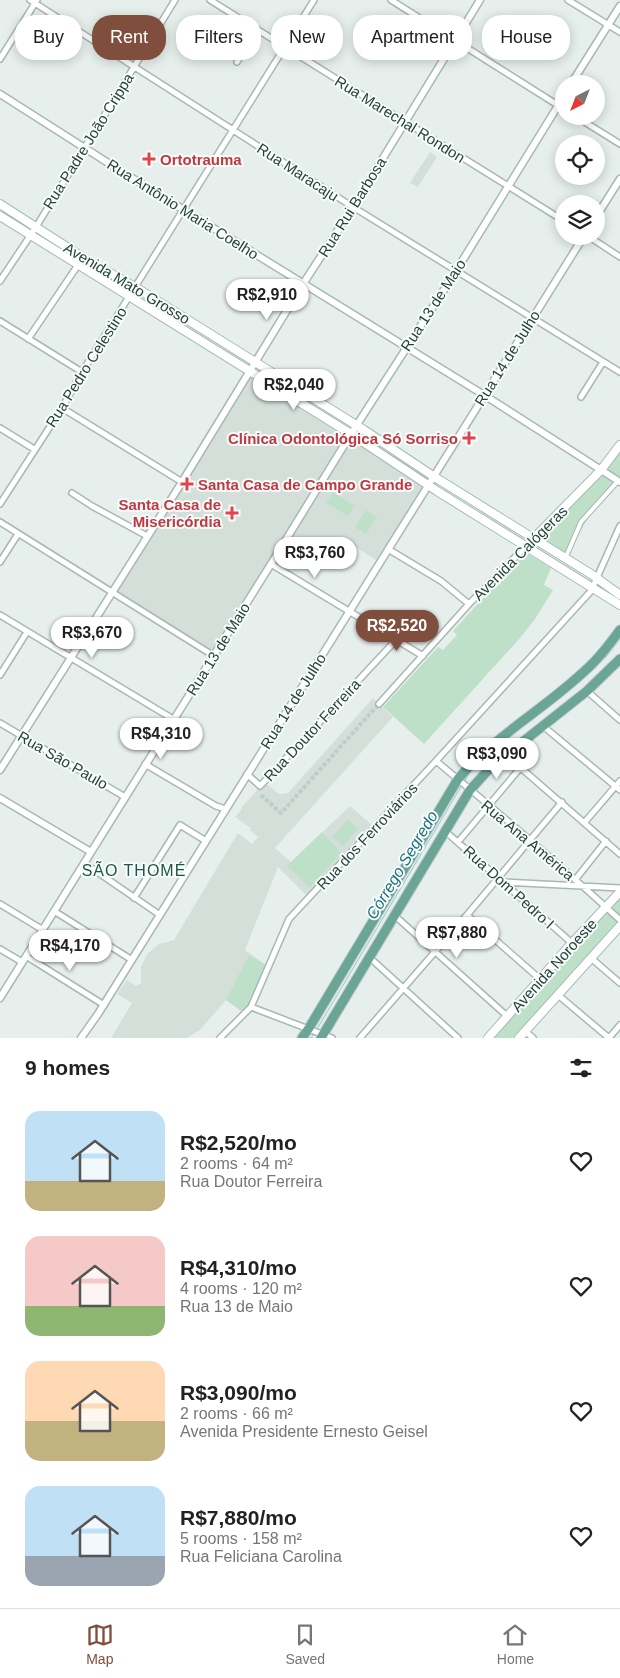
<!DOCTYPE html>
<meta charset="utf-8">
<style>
:root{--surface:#fff;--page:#f2f2f2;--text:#222;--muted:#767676;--line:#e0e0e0;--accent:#804e3d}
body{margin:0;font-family:Arial,sans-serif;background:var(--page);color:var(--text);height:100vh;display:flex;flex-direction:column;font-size:19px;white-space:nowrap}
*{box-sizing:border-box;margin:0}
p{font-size:16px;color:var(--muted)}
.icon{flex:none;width:28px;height:28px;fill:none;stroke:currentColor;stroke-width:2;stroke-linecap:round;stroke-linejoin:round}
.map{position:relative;height:1038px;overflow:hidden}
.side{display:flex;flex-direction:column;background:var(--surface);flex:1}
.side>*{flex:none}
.top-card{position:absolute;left:15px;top:15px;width:590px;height:45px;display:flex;gap:10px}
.needle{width:32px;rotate:222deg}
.controls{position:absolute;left:555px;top:75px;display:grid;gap:10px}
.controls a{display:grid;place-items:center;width:50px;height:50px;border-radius:50%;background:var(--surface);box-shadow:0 2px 12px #0003;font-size:25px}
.price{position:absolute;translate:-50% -42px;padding:0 11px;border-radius:18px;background:#fff;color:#222;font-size:16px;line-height:32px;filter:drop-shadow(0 1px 2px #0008)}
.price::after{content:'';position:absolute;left:50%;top:30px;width:15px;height:11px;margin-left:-8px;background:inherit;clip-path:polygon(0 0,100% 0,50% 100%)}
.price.on{background:var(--accent);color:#fff}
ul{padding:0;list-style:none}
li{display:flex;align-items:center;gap:15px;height:125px;padding:0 25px}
li span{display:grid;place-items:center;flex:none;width:140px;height:100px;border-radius:15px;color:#555}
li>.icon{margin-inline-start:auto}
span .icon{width:60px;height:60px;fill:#fffc;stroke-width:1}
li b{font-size:21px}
h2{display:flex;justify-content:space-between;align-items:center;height:60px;padding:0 25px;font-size:21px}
.chip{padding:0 18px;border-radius:20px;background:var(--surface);box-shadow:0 2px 12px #0003;font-size:18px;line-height:45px}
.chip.on{background:var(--accent);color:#fff}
.tabs{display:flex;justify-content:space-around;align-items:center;height:70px;border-top:1px solid var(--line);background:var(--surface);font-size:14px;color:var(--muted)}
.tabs a{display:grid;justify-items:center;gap:2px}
.tabs .on{color:var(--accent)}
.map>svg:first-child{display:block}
.built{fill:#d4dfda}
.green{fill:#bfe0c8}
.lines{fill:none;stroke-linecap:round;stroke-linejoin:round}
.stream{stroke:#8ec9d4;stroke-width:1}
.pedestrian-tunnel{stroke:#bfccc8;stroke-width:4;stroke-dasharray:4 2;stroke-linecap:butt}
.pedestrian-casing{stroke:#a8b8b2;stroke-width:6}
.minor-casing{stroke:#a8b8b2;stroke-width:8}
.tertiary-casing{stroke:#a8b8b2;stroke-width:9}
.secondary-casing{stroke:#a4bbb3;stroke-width:10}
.primary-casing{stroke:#c2cac8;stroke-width:11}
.pedestrian{stroke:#fff;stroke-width:4}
.minor{stroke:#fff;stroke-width:5}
.tertiary{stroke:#fff;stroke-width:6}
.secondary{stroke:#fff;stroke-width:8}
.primary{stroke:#6aa596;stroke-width:9}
.health-dot{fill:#e0444e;stroke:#f7fbf9;stroke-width:2}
.labels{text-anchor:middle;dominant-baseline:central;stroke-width:4;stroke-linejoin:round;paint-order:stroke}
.street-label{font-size:15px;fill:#24423a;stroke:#f7fbf9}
.health-label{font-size:15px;font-weight:bold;fill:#be3a42;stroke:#f7fbf9;text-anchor:start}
.water-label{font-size:16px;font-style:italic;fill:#1c6f80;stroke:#f7fbf9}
.neighbourhood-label{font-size:16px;letter-spacing:1px;fill:#1f5548;stroke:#f7fbf9}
</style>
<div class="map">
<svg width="620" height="1038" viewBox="0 0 620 1038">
<rect width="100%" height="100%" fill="#e6efeb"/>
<path class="built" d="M430 152 437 157 418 187 410 183Z
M266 366 259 376 427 485 379 562 340 537 324 562 286 538 214 656 112 592 249 370 257 375Z
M373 698 393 717 275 848 291 862 350 806 371 824 307 896 278 867 245 950 266 965 247 1008 243 1012 226 1000 200 1030 186 1038H111L132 1003 117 994 127 980 136 986 141 983V967L147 954 159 944 174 940 238 833 252 844 258 837 250 830 251 828 235 817 242 809 241 808 258 789 263 788 267 784 279 794 288 793Z"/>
<path class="green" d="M620 453V484C598 496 578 533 569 556L544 541 543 536 612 463Z
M333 492 355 506 348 516 326 503Z
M366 510 377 517 366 534 355 527Z
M525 552 551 568 544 585 553 590 535 619 520 638 424 744 383 707 438 647 443 650 457 635 453 631Z
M348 819 358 829 343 846 332 837Z
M322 832 341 853 310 888 287 866Z
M620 896V921L514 1038H494Z
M249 955 266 965 247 1008 243 1012 226 1000Z"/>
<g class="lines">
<path class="stream" d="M588 674 606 657 620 639
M464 782 470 773
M317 1029 462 785
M311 1038 315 1032"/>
<path class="pedestrian-tunnel" d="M261 795 281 813 377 706"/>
<defs>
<path id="pedestrian" d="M565 559 581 522 618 481"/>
<path id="minor" d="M30 0 353 207 620 372
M210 0 564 221
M391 0 564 109
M568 0 620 32
M0 59 37 0
M237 62 257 29
M575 116 620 144
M588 236 620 257
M0 281 36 227 175 0
M0 321 82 372
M28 339 78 265
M581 397 603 362
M62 408 182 482
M0 428 34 449
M72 493 92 506 147 536
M0 504 62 408 82 372 314 0
M0 522 214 656
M388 549 441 581 469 604
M0 562 18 534
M271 564 423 656
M0 615 173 719
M0 675 27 632
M587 691 620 720
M379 704 469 604 526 546
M0 723 125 797
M543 726 620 790
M506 755 620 854
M436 761C499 813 560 865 620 920
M145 764 216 806 226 809
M247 774 260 786 396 640
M584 823 620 781
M445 831 572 943
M458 842 521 767
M84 863 160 915
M575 880 606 841
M504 882 620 888
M134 898 180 825 206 841
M0 904 43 930
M54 911 132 960
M394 915 507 1016
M467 915 540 979
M0 949 22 962
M26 956 104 1005
M369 957 458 1038
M591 958 620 983
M558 995 609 1038
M251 1007 332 1038
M525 1031 533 1038
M220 1038 251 1007 289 919 436 761 591 591 620 526
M360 1038 467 915 562 802
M609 1038 620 1025"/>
<path id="tertiary" d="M571 84 620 6
M0 94 124 173 484 395 620 482
M596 217 620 179
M0 770 182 482 303 284 353 207 480 0
M0 798 91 852
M0 998 271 564 351 434 456 271 564 96
M81 1038 98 1014 584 236"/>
<path id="secondary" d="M0 204 87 260 135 287 364 430 433 476 591 574 620 595
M0 216 351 434 437 491 620 605
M531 541 601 470 620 445
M488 1038 572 943 620 892
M519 1038 620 926"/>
<path id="primary" d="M302 1038 309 1028 458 779C497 733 552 705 594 662 604 652 612 641 620 630
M321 1038 470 790 491 767 587 691 620 659"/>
</defs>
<use href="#pedestrian" class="pedestrian-casing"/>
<use href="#minor" class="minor-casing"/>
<use href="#tertiary" class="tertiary-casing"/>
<use href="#secondary" class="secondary-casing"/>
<use href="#primary" class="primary-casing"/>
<use href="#pedestrian" class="pedestrian"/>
<use href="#minor" class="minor"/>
<use href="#tertiary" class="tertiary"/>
<use href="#secondary" class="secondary"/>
<use href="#primary" class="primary"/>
</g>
<g class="health-dot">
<path d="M146.5 151.5h5v5h5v5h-5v5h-5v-5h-5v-5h5z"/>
<path d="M466.5 430.5h5v5h5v5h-5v5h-5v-5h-5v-5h5z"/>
<path d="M184.5 476.5h5v5h5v5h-5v5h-5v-5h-5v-5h5z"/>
<path d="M229.5 505.5h5v5h5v5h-5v5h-5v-5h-5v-5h5z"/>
</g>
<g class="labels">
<g class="street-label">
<text transform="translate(400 119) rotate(32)">Rua Marechal Rondon</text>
<text transform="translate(88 141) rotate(-58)">Rua Padre João Crippa</text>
<text transform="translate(298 172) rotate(33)">Rua Maracaju</text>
<text transform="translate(352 207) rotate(-58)">Rua Rui Barbosa</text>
<text transform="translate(183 209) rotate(32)">Rua Antônio Maria Coelho</text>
<text transform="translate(127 283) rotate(31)">Avenida Mato Grosso</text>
<text transform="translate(433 305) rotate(-57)">Rua 13 de Maio</text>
<text transform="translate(507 358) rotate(-58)">Rua 14 de Julho</text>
<text transform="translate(86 367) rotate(-58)">Rua Pedro Celestino</text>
<text transform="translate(520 553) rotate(-45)">Avenida Calógeras</text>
<text transform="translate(218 649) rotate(-58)">Rua 13 de Maio</text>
<text transform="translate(293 701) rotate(-58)">Rua 14 de Julho</text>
<text transform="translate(312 730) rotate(-47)">Rua Doutor Ferreira</text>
<text transform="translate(63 760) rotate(30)">Rua São Paulo</text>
<text transform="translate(367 836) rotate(-47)">Rua dos Ferroviários</text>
<text transform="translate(528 840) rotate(40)">Rua Ana América</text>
<text transform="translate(509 887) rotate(42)">Rua Dom Pedro I</text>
<text transform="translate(554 965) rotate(-48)">Avenida Noroeste</text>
</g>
<g class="health-label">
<text x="160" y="159">Ortotrauma</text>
<text x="458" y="438" text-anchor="end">Clínica Odontológica Só Sorriso</text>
<text x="198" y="484">Santa Casa de Campo Grande</text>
<text x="221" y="504" text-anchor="end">Santa Casa de<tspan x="221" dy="17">Misericórdia</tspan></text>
</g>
<g class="water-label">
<text transform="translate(402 865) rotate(-59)">Córrego Segredo</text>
</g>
<g class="neighbourhood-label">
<text x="134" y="870">SÃO THOMÉ</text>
</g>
</g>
</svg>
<div class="controls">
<a><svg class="needle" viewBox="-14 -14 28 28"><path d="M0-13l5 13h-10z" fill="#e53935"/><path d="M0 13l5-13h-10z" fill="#767676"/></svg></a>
<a><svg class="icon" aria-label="locate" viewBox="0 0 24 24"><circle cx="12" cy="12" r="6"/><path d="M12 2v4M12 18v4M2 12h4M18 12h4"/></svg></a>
<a><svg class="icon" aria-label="layers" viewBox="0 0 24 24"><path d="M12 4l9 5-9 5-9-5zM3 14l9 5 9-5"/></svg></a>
</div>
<b class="price" style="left:267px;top:321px">R$2,910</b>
<b class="price" style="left:294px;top:411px">R$2,040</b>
<b class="price" style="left:315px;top:579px">R$3,760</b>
<b class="price on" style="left:397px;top:652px">R$2,520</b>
<b class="price" style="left:92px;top:659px">R$3,670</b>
<b class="price" style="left:161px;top:760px">R$4,310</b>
<b class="price" style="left:497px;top:780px">R$3,090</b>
<b class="price" style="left:457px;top:959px">R$7,880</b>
<b class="price" style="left:70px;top:972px">R$4,170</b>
<div class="top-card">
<a class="chip">Buy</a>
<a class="chip on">Rent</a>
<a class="chip">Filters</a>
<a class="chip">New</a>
<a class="chip">Apartment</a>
<a class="chip">House</a>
</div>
</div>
<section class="side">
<h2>9 homes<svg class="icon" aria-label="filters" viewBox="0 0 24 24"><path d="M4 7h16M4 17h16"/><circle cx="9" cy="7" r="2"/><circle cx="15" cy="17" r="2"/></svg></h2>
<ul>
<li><span style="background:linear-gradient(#bfe0f5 70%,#c2b280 0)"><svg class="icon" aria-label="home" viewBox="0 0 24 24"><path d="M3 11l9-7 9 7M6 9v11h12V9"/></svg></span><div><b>R$2,520/mo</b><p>2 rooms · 64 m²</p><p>Rua Doutor Ferreira</p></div><svg class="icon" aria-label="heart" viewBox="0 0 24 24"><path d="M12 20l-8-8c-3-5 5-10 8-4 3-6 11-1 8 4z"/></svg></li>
<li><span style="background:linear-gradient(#f6c9c9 70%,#8fb573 0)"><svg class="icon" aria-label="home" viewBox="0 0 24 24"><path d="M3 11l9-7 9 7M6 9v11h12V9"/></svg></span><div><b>R$4,310/mo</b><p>4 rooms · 120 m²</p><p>Rua 13 de Maio</p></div><svg class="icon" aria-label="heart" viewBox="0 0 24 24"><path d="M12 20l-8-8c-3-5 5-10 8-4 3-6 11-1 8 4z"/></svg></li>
<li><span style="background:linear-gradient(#ffd9b3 60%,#c2b280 0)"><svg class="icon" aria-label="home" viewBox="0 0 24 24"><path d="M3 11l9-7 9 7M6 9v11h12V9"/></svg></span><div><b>R$3,090/mo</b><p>2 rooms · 66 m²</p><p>Avenida Presidente Ernesto Geisel</p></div><svg class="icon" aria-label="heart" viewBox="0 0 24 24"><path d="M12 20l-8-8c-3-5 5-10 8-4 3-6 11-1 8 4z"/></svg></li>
<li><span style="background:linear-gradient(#bfe0f5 70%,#9aa5b1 0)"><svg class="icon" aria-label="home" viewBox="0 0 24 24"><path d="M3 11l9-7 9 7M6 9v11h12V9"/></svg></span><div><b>R$7,880/mo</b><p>5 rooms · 158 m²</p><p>Rua Feliciana Carolina</p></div><svg class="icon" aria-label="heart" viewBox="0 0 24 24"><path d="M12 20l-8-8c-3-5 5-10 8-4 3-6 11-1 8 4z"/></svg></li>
</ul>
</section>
<nav class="tabs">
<a class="on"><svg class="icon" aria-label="map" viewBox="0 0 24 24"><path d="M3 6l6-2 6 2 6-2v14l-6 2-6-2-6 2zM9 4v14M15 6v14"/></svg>Map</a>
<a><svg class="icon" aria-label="saved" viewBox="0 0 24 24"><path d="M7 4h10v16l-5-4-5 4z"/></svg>Saved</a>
<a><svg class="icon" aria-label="home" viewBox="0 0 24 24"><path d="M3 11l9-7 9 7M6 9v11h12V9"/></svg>Home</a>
</nav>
